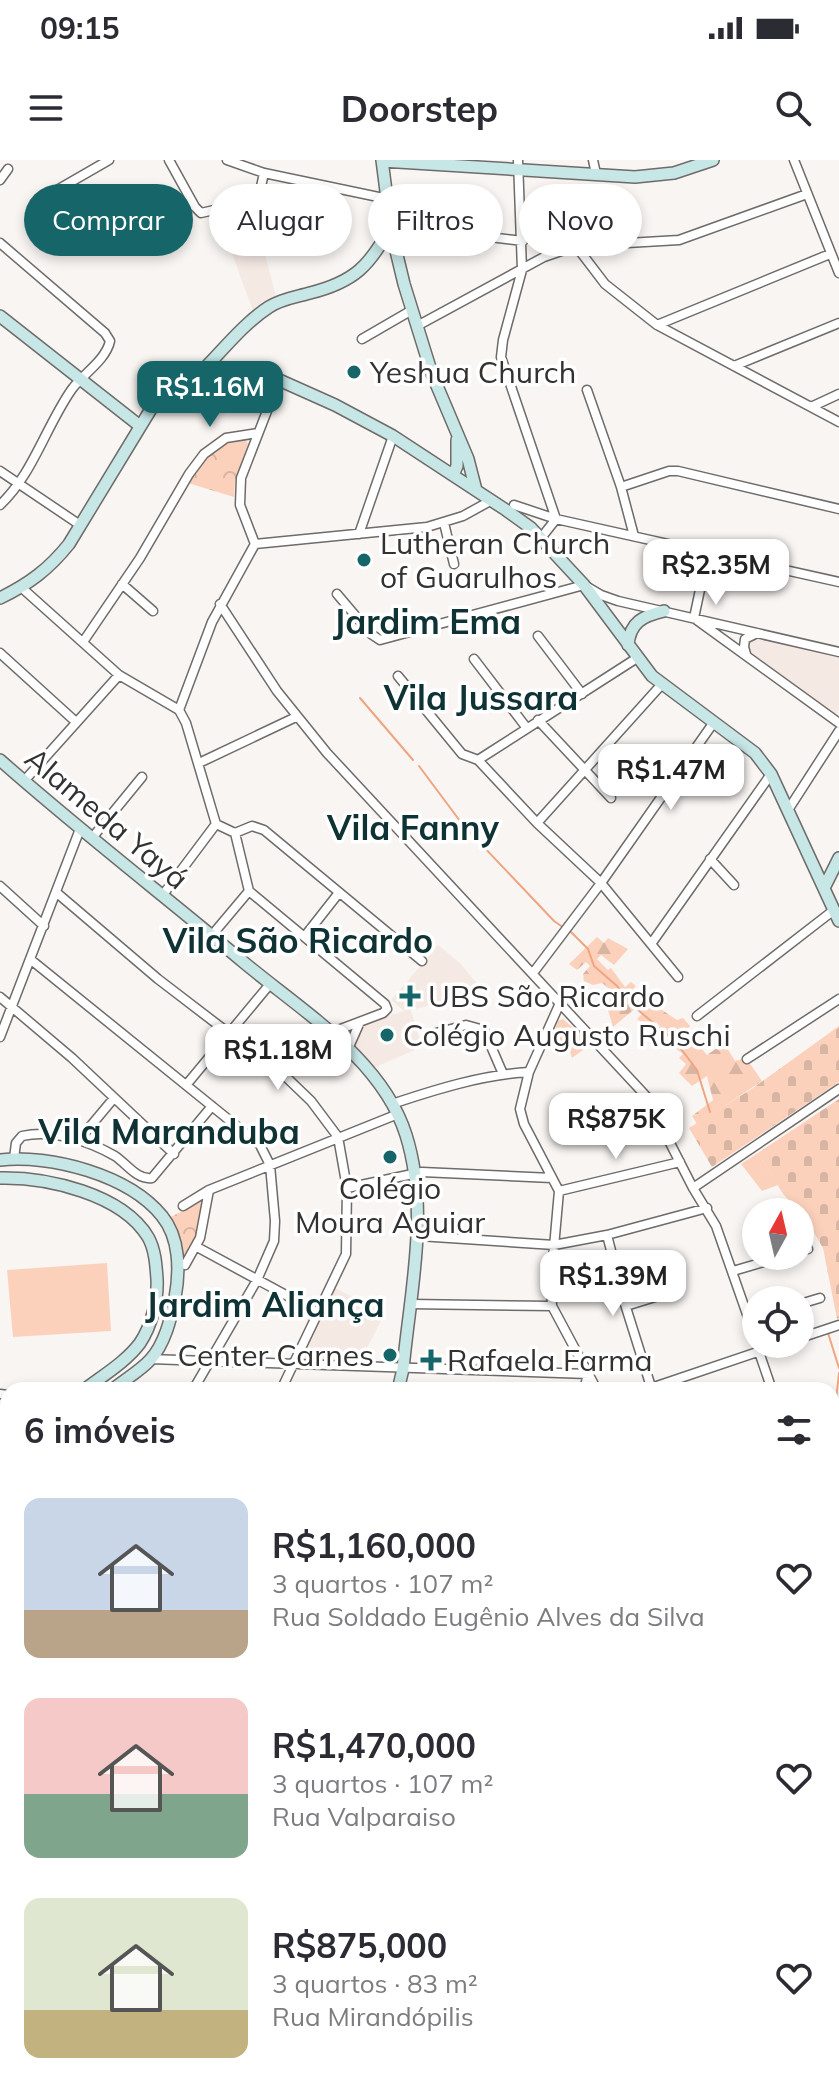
<!DOCTYPE html>
<html lang="pt">
<meta charset="utf-8">
<style>
:root{--surface:#fff;--page:#f7f7f7;--text:#2b2b33;--muted:#7c7c81;--accent:#166568}
body{margin:0;font-family:Mulish,sans-serif;background:var(--page);color:var(--text);height:100vh;display:flex;flex-direction:column;font-size:30px;white-space:nowrap}
*{box-sizing:border-box;margin:0}
p{font-size:26px;color:var(--muted)}
.icon{flex:none;width:44px;height:44px;fill:none;stroke:currentColor;stroke-width:2;stroke-linecap:round;stroke-linejoin:round}
.map{position:relative;flex:1;overflow:hidden}
.sheet{position:absolute;left:0px;top:1222px;width:840px;height:712px;display:flex;flex-direction:column;background:var(--surface);border-radius:24px 24px 0 0;box-shadow:0 4px 12px #0003}
.sheet>*{flex:none}
.top-card{position:absolute;left:24px;top:24px;width:792px;height:72px;display:flex;gap:16px}
.needle{width:52px;rotate:8deg}
.fabs{position:absolute;left:742px;top:1038px;display:grid;gap:16px}
.fabs a{display:grid;place-items:center;width:72px;height:72px;border-radius:50%;background:var(--surface);box-shadow:0 4px 12px #0003;font-size:40px}
.price{position:absolute;translate:-50% -68px;padding:0 18px;border-radius:16px;background:#fff;color:#222;font-size:26px;line-height:52px;filter:drop-shadow(0 2px 4px #0008)}
.price::after{content:'';position:absolute;left:50%;top:48px;width:24px;height:18px;margin-left:-12px;background:inherit;clip-path:polygon(0 0,100% 0,50% 100%)}
.price.current{background:var(--accent);color:#fff}
ul{padding:0;list-style:none}
li{display:flex;align-items:center;gap:24px;height:200px;padding:0 24px}
li span{display:grid;place-items:center;flex:none;width:224px;height:160px;border-radius:16px;color:#555}
li>.icon{margin-inline-start:auto}
span .icon{width:96px;height:96px;fill:#fffc;stroke-width:1}
li b{font-size:34px}
h2{display:flex;justify-content:space-between;align-items:center;height:96px;padding:0 24px;font-size:34px}
.chip{padding:0 28px;border-radius:36px;background:var(--surface);box-shadow:0 4px 12px #0003;font-size:28px;line-height:72px}
.chip.current{background:var(--accent);color:#fff}
.status{display:flex;justify-content:space-between;align-items:center;height:56px;padding:0 40px;background:var(--surface);direction:ltr}
.status svg{height:22px;fill:currentColor}
header{display:flex;justify-content:space-between;align-items:center;height:104px;padding:0 24px;background:var(--surface);font-size:36px;font-weight:700}
.map>svg:first-child{display:block}
.built{fill:#f5e9e3}
.green{fill:#fcd1bc}
.forest{fill:url(#forest-firs)}
.cemetery{fill:url(#cemetery-stones)}
.park{fill:url(#park-crowns)}
.lines{fill:none;stroke-linecap:round;stroke-linejoin:round}
.stream{stroke:#eea581;stroke-width:2}
.street-casing{stroke:#6e6b69;stroke-width:11}
.secondary-casing{stroke:#6e6b69;stroke-width:14}
.street{stroke:#fff;stroke-width:8}
.secondary{stroke:#c7e6e6;stroke-width:11}
.poi-dot{fill:#166568;stroke:#fff;stroke-width:3}
.labels{text-anchor:middle;dominant-baseline:central;stroke-width:7;stroke-linejoin:round;paint-order:stroke}
.poi-label{font-size:30px;fill:#333231;stroke:#fff;text-anchor:start}
.street-label{font-size:30px;fill:#333231;stroke:#fff}
.quarter-label{font-size:34px;font-weight:bold;fill:#0f3234;stroke:#fff}
</style>
<div class="status"><b>09:15</b><svg viewBox="0 0 49 12"><path d="M0 12V9h3v3zM5 12V6h3v6zM10 12V3h3v9zM15 12V0h3v12zM26 1h20v11H26zM47 4h2v5h-2z"/></svg></div>
<header><svg class="icon" aria-label="menu" viewBox="0 0 24 24"><path d="M4 6h16M4 12h16M4 18h16"/></svg>Doorstep<svg class="icon" aria-label="search" viewBox="0 0 24 24"><circle cx="10" cy="10" r="6"/><path d="M15 15l6 6"/></svg></header>
<div class="map">
<svg width="839" height="1934" viewBox="0 0 839 1934">
<defs>
<pattern id="forest-firs" width="22" height="20" patternUnits="userSpaceOnUse" patternTransform="scale(2)"><rect width="22" height="20" fill="#fcd1bc"/><path d="M5 1l3.5 6h-7zM16 11l3.5 6h-7z" fill="#d8b4a2"/></pattern>
<pattern id="cemetery-stones" width="16" height="16" patternUnits="userSpaceOnUse" patternTransform="scale(2)"><rect width="16" height="16" fill="#fcd1bc"/><path d="M2 7V4a2 2 0 0 1 4 0v3zM10 15v-3a2 2 0 0 1 4 0v3z" fill="#d8b4a2"/></pattern>
<pattern id="park-crowns" width="20" height="18" patternUnits="userSpaceOnUse" patternTransform="scale(2)"><rect width="20" height="18" fill="#fcd1bc"/><path d="M2 6a3 3 0 1 1 6 0M12 15a3 3 0 1 1 6 0" fill="none" stroke="#d8b4a2"/></pattern>
</defs>
<rect width="100%" height="100%" fill="#f9f5f3"/>
<path class="built" d="M257 65 276 136 254 154 226 77Z
M758 479 839 497V549L835 555 748 490 749 480Z
M438 785 460 803 484 832 411 850 422 887 373 908 352 887 361 864 404 851 391 840Z
M335 1128 385 1153 360 1202 306 1199 301 1194Z"/>
<path class="green" d="M758 993 778 1025 762 1031 741 1004Z
M107 1103 111 1171 13 1177 7 1110Z"/>
<path class="forest" d="M597 777 604 783 608 778 628 789 614 805 601 795 597 799 608 810 611 808 625 827 631 822 636 826 629 833 645 847 656 846 677 860 683 858 690 866 686 870 707 895 724 883 735 901 742 899 751 905 762 921 697 964 692 956 713 940 707 916 692 926 679 913 686 904 679 898 683 894 675 888 678 883 656 862 650 868 637 859 643 853 637 847 613 867 608 850 612 831 602 823 593 825 584 821 583 814 590 806 586 802 577 810 569 804Z"/>
<path class="cemetery" d="M839 866V922L712 1007 689 968 753 928Z
M839 939V1158L837 1159 823 1088 806 1059 783 1034 758 993Z"/>
<path class="park" d="M245 278 248 284 235 321 234 337 188 323C202 303 218 279 245 278Z
M563 859 591 884 572 898 569 888H549L558 861Z
M206 1038 196 1083 179 1104 169 1058Z"/>
<g class="lines">
<path class="stream" d="M360 538 413 600
M419 606 463 665 554 761 564 768
M570 771 588 789 594 806 617 826 632 845 675 881 697 910 710 952
M828 1173 839 1208
M839 1213 836 1240 839 1255"/>
<defs>
<path id="street" d="M169 0 195 47 201 53 258 40 264 13
M227 0 264 13 388 39
M518 0 522 110 503 180 501 197 556 359
M593 0 596 14
M794 0 839 113
M0 20 8 9
M38 41 109 0
M391 65 523 81
M0 83 105 173 110 181C106 200 83 214 72 229 46 266 33 314 0 345
M576 86 679 80 807 34
M657 165 830 94
M417 166 544 97 576 86 605 124 657 165 839 262
M362 179 412 150
M734 206 839 163
M587 230 621 327 634 376
M811 247 839 234
M0 311 80 365
M621 327 669 311H678L839 349
M514 345 556 359 839 422
M444 363 454 404
M359 374 393 276
M541 378 556 359
M255 384 427 367 463 356 492 340
M255 384 240 345 241 318 279 220
M708 392 694 458 839 563
M122 424 153 451
M22 428 119 515 179 550
M337 434 371 474 380 480 584 425 601 435 618 441 839 492
M220 444 277 531 327 593 646 936 693 1028 716 1066 756 1180
M538 476 582 534
M83 482 140 398 189 314 204 294 226 278 258 273
M0 493 76 562
M746 494 744 487 745 479 757 473
M474 499 526 567
M398 516 462 594 478 600 537 663 601 723 678 817
M538 560 611 638
M478 600 637 498
M199 603 296 557
M24 621 119 515
M788 650 839 571
M537 663 662 524
M216 664 186 563 179 550 212 462 255 384
M216 664 235 673 252 666 264 670 422 801
M235 673 249 731 385 844 387 849 383 853 330 873
M92 678 142 617
M710 699 734 725
M0 726 44 766
M57 733 158 819 286 917 311 941 338 977 347 1028 346 1094 281 1230
M162 736 216 664
M212 775 249 731
M305 776 338 734
M651 784 771 614
M30 799 260 985 270 1005 275 1061 274 1081 257 1120 193 1230
M533 813 601 723 714 562
M0 837 72 898 174 994
M560 843 529 912 520 949 524 964 559 1031 551 1121 552 1146 597 1230
M697 856 834 750
M436 873 466 865 484 870 503 914
M0 877 80 669
M348 889 360 862
M747 899 839 839
M187 924 270 824
M392 944C437 929 482 915 529 912
M78 981 114 938
M14 998 16 983 22 976C53 969 89 981 115 996 127 1004 137 1020 152 1018L212 946
M347 1028 422 1012 552 1018
M693 1028 839 929
M559 1031 680 1002
M183 1046 209 1030 398 954
M607 1075 624 1141 652 1230
M419 1076 554 1085 607 1075 707 1048
M197 1087 319 1153
M800 1091 808 1089
M185 1105 200 1078 209 1030
M733 1111 784 1096
M410 1144 552 1146
M800 1144 820 1138
M626 1146 668 1133
M800 1178 839 1165
M758 1189 772 1230
M150 1199 588 1214 584 1230
M645 1230 781 1184
M0 1234 8 1235
M0 1291 8 1292
M832 1293 839 1291
M0 1343H8
M0 1408H8
M832 1410 839 1430
M0 1447H8
M832 1459 839 1456
M0 1504H8
M832 1545 839 1543
M0 1566 8 1561
M832 1607 839 1612
M0 1670 8 1666
M832 1706H839
M832 1803H839
M832 1883 839 1890
M184 1926V1934
M434 1934 839 1926"/>
<path id="secondary" d="M382 0 391 70 404 124 432 214 468 299 476 330
M382 1 635 17 674 13 713 0
M0 156 140 266
M202 211C223 190 244 163 269 147 281 139 296 137 310 133 354 122 370 106 391 66
M453 315 457 306V280
M0 438C29 424 49 409 69 384L151 249 171 227 185 219 202 211 218 209 248 212 279 220 335 245 393 276 506 350 531 368 584 425 652 516 755 593 771 614 839 761
M628 485C630 462 643 456 664 451
M0 600C80 671 165 736 247 805 304 852 383 901 406 975 430 1051 410 1132 403 1209L398 1230
M825 726 839 698
M0 1000C50 994 129 1015 162 1056 180 1078 180 1111 175 1138 171 1158 165 1184 150 1200 140 1211 124 1220 112 1230
M0 1018C47 1017 122 1034 148 1077 155 1089 156 1105 157 1119 158 1139 152 1165 140 1183 126 1202 102 1216 84 1230
M342 1926V1934
M5 1934 8 1912
M31 1934 32 1926"/>
</defs>
<use href="#street" class="street-casing"/>
<use href="#secondary" class="secondary-casing"/>
<use href="#street" class="street"/>
<use href="#secondary" class="secondary"/>
</g>
<g class="poi-dot">
<circle cx="354" cy="212" r="8"/>
<circle cx="364" cy="400" r="8"/>
<path d="M406 824h8v8h8v8h-8v8h-8v-8h-8v-8h8z"/>
<circle cx="387" cy="875" r="8"/>
<circle cx="390" cy="997" r="8"/>
<circle cx="390" cy="1195" r="8"/>
<path d="M427 1188h8v8h8v8h-8v8h-8v-8h-8v-8h8z"/>
</g>
<g class="labels">
<g class="poi-label">
<text x="370" y="212">Yeshua Church</text>
<text x="380" y="383">Lutheran Church<tspan x="380" dy="34">of Guarulhos</tspan></text>
<text x="428" y="836">UBS São Ricardo</text>
<text x="403" y="875">Colégio Augusto Ruschi</text>
<text x="390" y="1028" text-anchor="middle">Colégio<tspan x="390" dy="34">Moura Aguiar</tspan></text>
<text x="374" y="1195" text-anchor="end">Center Carnes</text>
<text x="447" y="1200">Rafaela Farma</text>
</g>
<g class="street-label">
<text transform="translate(107 658) rotate(40)">Alameda Yayá</text>
</g>
<g class="quarter-label">
<text x="427" y="461">Jardim Ema</text>
<text x="481" y="537">Vila Jussara</text>
<text x="413" y="667">Vila Fanny</text>
<text x="298" y="780">Vila São Ricardo</text>
<text x="169" y="971">Vila Maranduba</text>
<text x="265" y="1144">Jardim Aliança</text>
</g>
</g>
</svg>
<div class="fabs">
<a><svg class="needle" viewBox="-14 -14 28 28"><path d="M0-13l5 13h-10z" fill="#e53935"/><path d="M0 13l5-13h-10z" fill="#7c7c81"/></svg></a>
<a><svg class="icon" aria-label="locate" viewBox="0 0 24 24"><circle cx="12" cy="12" r="6"/><path d="M12 2v4M12 18v4M2 12h4M18 12h4"/></svg></a>
</div>
<b class="price current" style="left:210px;top:269px">R$1.16M</b>
<b class="price" style="left:716px;top:447px">R$2.35M</b>
<b class="price" style="left:671px;top:652px">R$1.47M</b>
<b class="price" style="left:278px;top:932px">R$1.18M</b>
<b class="price" style="left:616px;top:1001px">R$875K</b>
<b class="price" style="left:613px;top:1158px">R$1.39M</b>
<div class="top-card">
<a class="chip current">Comprar</a>
<a class="chip">Alugar</a>
<a class="chip">Filtros</a>
<a class="chip">Novo</a>
</div>
<section class="sheet">
<h2>6 imóveis<svg class="icon" aria-label="filters" viewBox="0 0 24 24"><path d="M4 7h16M4 17h16"/><circle cx="9" cy="7" r="2"/><circle cx="15" cy="17" r="2"/></svg></h2>
<ul>
<li><span style="background:linear-gradient(#c9d6e8 70%,#b9a48a 0)"><svg class="icon" aria-label="home" viewBox="0 0 24 24"><path d="M3 11l9-7 9 7M6 9v11h12V9"/></svg></span><div><b>R$1,160,000</b><p>3 quartos · 107 m²</p><p>Rua Soldado Eugênio Alves da Silva</p></div><svg class="icon" aria-label="heart" viewBox="0 0 24 24"><path d="M12 20l-8-8c-3-5 5-10 8-4 3-6 11-1 8 4z"/></svg></li>
<li><span style="background:linear-gradient(#f6c9c9 60%,#7fa58c 0)"><svg class="icon" aria-label="home" viewBox="0 0 24 24"><path d="M3 11l9-7 9 7M6 9v11h12V9"/></svg></span><div><b>R$1,470,000</b><p>3 quartos · 107 m²</p><p>Rua Valparaiso</p></div><svg class="icon" aria-label="heart" viewBox="0 0 24 24"><path d="M12 20l-8-8c-3-5 5-10 8-4 3-6 11-1 8 4z"/></svg></li>
<li><span style="background:linear-gradient(#dfe7d0 70%,#c2b280 0)"><svg class="icon" aria-label="home" viewBox="0 0 24 24"><path d="M3 11l9-7 9 7M6 9v11h12V9"/></svg></span><div><b>R$875,000</b><p>3 quartos · 83 m²</p><p>Rua Mirandópilis</p></div><svg class="icon" aria-label="heart" viewBox="0 0 24 24"><path d="M12 20l-8-8c-3-5 5-10 8-4 3-6 11-1 8 4z"/></svg></li>
</ul>
</section>
</div>
